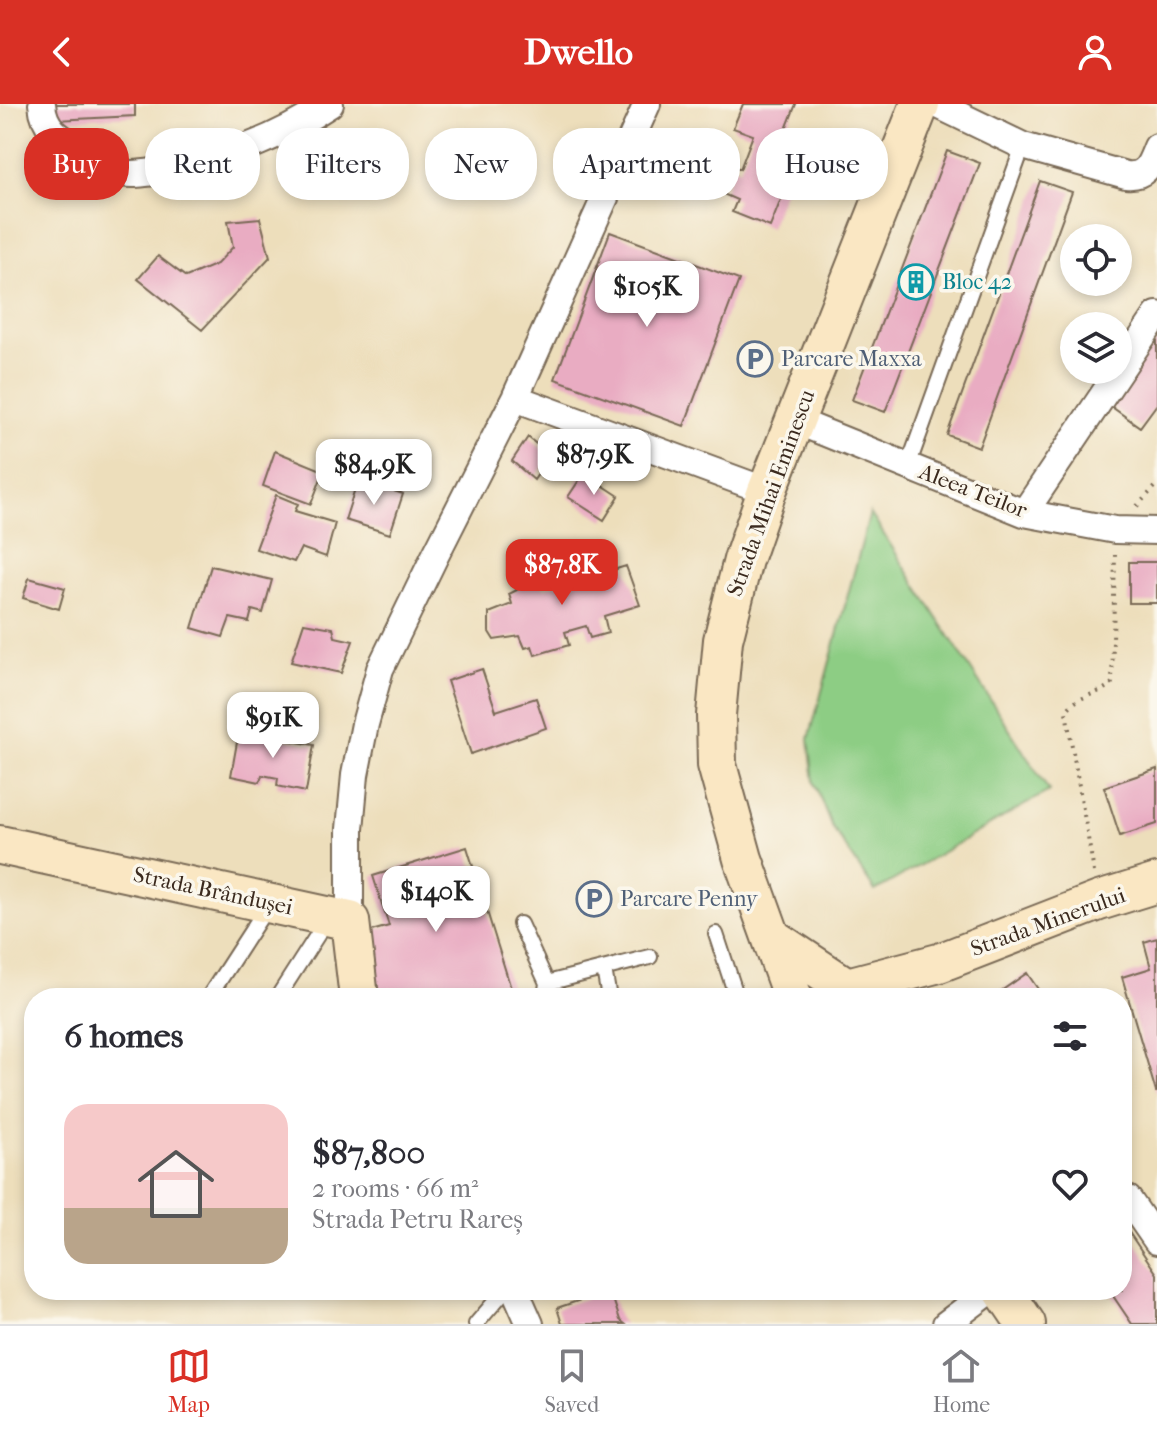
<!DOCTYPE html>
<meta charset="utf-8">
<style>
:root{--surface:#fff;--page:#f2f2f3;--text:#2b2b33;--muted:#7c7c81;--line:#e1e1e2;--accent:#d93025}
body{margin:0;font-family:"IM FELL French Canon",serif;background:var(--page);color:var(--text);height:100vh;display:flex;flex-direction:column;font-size:30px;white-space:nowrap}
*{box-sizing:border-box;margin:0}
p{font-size:26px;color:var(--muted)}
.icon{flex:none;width:44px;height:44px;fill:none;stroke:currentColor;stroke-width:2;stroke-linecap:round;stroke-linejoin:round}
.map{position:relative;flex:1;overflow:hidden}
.drawer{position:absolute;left:24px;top:884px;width:1108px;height:312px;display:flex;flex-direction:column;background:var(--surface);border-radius:32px;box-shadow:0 4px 12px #0003}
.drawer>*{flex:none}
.guide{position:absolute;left:24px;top:24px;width:1110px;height:72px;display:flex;gap:16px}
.fabs{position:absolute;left:1060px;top:120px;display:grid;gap:16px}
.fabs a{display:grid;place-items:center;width:72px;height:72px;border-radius:50%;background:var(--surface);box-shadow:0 4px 12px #0003;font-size:40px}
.price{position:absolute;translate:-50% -68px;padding:0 18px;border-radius:16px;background:#fff;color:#222;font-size:26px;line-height:52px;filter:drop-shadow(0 2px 4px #0008)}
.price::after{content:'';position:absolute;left:50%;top:48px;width:24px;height:18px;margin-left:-12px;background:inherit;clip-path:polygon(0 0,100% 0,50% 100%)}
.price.active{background:var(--accent);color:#fff}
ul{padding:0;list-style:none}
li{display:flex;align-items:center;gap:24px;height:200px;padding:0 40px}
li span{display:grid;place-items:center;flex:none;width:224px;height:160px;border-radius:24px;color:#555}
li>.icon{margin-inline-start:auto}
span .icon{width:96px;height:96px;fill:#fffc;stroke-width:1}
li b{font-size:34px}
h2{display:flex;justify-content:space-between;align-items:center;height:96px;padding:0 40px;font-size:34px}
.pill{padding:0 28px;border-radius:32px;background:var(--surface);box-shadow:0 4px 12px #0003;font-size:28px;line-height:72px}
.pill.active{background:var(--accent);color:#fff}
header{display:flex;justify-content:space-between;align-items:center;height:104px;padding:0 40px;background:var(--accent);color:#fff;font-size:36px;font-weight:700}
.tab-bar{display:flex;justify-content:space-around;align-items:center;height:112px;border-top:2px solid var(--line);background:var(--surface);font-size:22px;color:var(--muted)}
.tab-bar a{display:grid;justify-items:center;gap:4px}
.tab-bar .active{color:var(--accent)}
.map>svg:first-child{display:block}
.green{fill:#8dcd84;stroke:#647c51;stroke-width:2}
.building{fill:#e9acc2}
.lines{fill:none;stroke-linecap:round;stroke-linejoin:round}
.lane-casing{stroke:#796955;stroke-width:18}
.street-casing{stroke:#796955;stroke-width:30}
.secondary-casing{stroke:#796955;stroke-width:42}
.path{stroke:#796955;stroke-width:4;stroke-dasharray:2 6;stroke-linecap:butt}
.lane{stroke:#fff;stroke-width:14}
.street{stroke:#fff;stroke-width:26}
.secondary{stroke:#fae7c3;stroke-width:38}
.labels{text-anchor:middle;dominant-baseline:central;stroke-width:7;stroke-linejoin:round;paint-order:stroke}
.culture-label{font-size:22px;fill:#0d838f;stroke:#fbf7ec;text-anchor:start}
.service-label{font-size:22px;fill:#4e5e75;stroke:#fbf7ec;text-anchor:start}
.street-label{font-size:22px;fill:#3b2a1e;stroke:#fbf7ec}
</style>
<header><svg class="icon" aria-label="back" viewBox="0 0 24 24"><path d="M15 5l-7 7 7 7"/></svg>Dwello<svg class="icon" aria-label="person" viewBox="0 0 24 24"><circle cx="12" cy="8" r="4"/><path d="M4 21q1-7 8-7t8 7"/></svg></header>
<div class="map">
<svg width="1157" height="1220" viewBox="0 0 1157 1220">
<rect width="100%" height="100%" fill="#fbf7ec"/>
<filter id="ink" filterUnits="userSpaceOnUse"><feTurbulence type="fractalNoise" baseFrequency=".0125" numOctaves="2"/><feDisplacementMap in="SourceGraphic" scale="16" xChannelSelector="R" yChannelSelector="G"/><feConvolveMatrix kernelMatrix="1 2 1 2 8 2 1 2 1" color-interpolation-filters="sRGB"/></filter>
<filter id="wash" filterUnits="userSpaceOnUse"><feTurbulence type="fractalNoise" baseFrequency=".006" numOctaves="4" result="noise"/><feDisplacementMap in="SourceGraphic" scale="32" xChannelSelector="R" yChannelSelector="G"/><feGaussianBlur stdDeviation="1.8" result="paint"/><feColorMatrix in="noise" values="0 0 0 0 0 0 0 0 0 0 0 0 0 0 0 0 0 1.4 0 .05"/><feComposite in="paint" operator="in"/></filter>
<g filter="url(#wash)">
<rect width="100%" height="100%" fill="#eddebb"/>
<path class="green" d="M870 409 1049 687 875 787 831 721 814 678 809 635Z"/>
<g id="blocks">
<path class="building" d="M56 0H135V12L56 16Z
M743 0H796L783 33 803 40 770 123 732 108 737 96 723 90 734 62 740 65 753 31 733 24Z
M947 47 980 59 885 308 852 296Z
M1040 77 1072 88 979 343 947 331Z
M260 114 270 153 202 226 138 175 158 152 186 173 217 160 233 143 228 117Z
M610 128 739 176 684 322 555 275Z
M1157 236V300L1140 323 1109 301Z
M528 333 550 352 534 376 512 357Z
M275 347 324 367 311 400 263 382Z
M584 369 619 392 604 416 568 393Z
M358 375 403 390 390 430 345 416Z
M276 391 298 400 295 407 335 419 326 453 301 444 294 458 256 445Z
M584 457 591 473 626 462 640 501 604 512 608 529 590 534 586 522 565 528 569 541 535 551 532 542 525 544 520 532 494 536 489 528V509L512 500 509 490 517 486 513 475 538 466 544 484 567 477 563 464Z
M1129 458H1157V499H1129Z
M211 462 272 476 263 509 252 506 249 518 230 514 223 533 192 524Z
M29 474 65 484 59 505 23 494Z
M304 519 333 524 335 533 353 537 341 569 291 558Z
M482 565 496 607 536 594 546 624 471 650 447 577Z
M239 627 314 641 306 688 277 682 278 674 262 671 260 678 231 672Z
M1157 665V720L1120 732 1104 683Z
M467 743 514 894H381L361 830 389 822 373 772Z
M1157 834V988H1156L1122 873 1151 864 1144 838Z
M1027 869 1044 894H991Z
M1122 1118 1157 1170V1220H1132L1109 1186H1122Z
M610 1186 620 1216 625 1220H562L557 1204Z"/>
</g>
</g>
<g filter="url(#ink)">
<use href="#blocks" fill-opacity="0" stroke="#796955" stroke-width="2"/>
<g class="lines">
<defs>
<path id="lane" d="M908 362 1023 42
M520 820 547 879
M716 830 737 894
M604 865 609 894
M208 894 267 803
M277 894 327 816
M545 894 547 879 650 853
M476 1220 505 1186"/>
<path id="street" d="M42 0C44 25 59 33 79 45 92 53 107 65 122 69 136 72 150 68 165 66 223 56 281 33 330 0
M936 0 1023 42 1126 71C1147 73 1150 60 1157 43
M515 294 767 387
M796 317 1024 409 1115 426 1157 427
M1024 409 1157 211
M350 817V725L355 671 365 620 380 565 434 454 515 294 647 0
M1122 1099 1128 1095 1157 1137
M515 1186 530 1220
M946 1220 991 1186"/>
<path id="secondary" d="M0 741 350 817 359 894
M774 835 842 880
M855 881 939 859 1099 797 1157 779
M793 894 743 755 717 661 716 611 723 536 743 456 767 387 920 0
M1003 1186 1026 1220"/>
</defs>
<use href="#lane" class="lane-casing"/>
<use href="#street" class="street-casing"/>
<use href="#secondary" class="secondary-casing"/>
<path class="path" d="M1137 402 1157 381
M1094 768 1066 608C1075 591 1099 592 1112 579L1115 451"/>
<use href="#lane" class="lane"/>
<use href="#street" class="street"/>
<use href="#secondary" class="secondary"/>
</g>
</g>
<defs>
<symbol id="building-ring" viewBox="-11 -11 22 22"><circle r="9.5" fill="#fbf7ec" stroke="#0f9aa8" stroke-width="1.5"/><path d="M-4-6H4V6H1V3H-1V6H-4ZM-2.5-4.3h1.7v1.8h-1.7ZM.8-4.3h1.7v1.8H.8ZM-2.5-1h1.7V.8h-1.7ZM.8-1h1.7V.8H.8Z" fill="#0f9aa8"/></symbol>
<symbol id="parking-ring" viewBox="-11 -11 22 22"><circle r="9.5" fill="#fbf7ec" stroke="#5c6f8a" stroke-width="1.5"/><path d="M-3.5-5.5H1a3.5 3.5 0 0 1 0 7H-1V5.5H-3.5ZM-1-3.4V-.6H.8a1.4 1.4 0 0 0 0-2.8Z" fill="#5c6f8a"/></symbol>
</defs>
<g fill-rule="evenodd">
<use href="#building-ring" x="896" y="158" width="40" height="40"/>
<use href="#parking-ring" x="735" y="235" width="40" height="40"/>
<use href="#parking-ring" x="574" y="775" width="40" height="40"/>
</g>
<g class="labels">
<g class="culture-label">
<text x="942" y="178">Bloc 42</text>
</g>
<g class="service-label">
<text x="781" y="255">Parcare Maxxa</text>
<text x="620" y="795">Parcare Penny</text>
</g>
<g class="street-label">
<text transform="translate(973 387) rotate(21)">Aleea Teilor</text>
<text transform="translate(771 389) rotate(-70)">Strada Mihai Eminescu</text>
<text transform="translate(213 787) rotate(12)">Strada Brândușei</text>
<text transform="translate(1048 818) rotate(-20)">Strada Minerului</text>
</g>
</g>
</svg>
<div class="fabs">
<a><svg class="icon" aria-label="locate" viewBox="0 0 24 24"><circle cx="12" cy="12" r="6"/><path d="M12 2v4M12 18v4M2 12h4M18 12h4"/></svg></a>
<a><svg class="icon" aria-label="layers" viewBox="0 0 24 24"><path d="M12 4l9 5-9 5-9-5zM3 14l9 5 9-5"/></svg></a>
</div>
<b class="price" style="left:647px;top:225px">$105K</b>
<b class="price" style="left:594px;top:393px">$87.9K</b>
<b class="price" style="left:374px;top:403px">$84.9K</b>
<b class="price active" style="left:562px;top:503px">$87.8K</b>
<b class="price" style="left:273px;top:656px">$91K</b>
<b class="price" style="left:436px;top:830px">$140K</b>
<div class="guide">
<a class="pill active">Buy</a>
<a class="pill">Rent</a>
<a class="pill">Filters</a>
<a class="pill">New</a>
<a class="pill">Apartment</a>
<a class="pill">House</a>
</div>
<section class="drawer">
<h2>6 homes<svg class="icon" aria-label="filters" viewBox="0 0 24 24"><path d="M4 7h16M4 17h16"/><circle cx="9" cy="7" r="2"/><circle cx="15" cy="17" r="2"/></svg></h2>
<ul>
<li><span style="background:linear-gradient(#f6c9c9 65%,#b9a48a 0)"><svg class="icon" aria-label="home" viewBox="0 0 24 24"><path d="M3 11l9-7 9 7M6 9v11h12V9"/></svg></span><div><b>$87,800</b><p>2 rooms · 66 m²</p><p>Strada Petru Rareș</p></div><svg class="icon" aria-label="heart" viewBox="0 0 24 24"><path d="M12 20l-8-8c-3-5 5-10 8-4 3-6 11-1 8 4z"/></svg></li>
</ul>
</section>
</div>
<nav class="tab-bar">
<a class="active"><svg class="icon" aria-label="map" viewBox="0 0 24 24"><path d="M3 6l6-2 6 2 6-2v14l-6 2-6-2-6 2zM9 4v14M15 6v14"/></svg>Map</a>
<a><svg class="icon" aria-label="saved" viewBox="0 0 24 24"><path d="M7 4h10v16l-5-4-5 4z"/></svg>Saved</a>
<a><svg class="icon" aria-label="home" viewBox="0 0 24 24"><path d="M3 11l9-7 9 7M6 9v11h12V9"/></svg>Home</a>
</nav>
